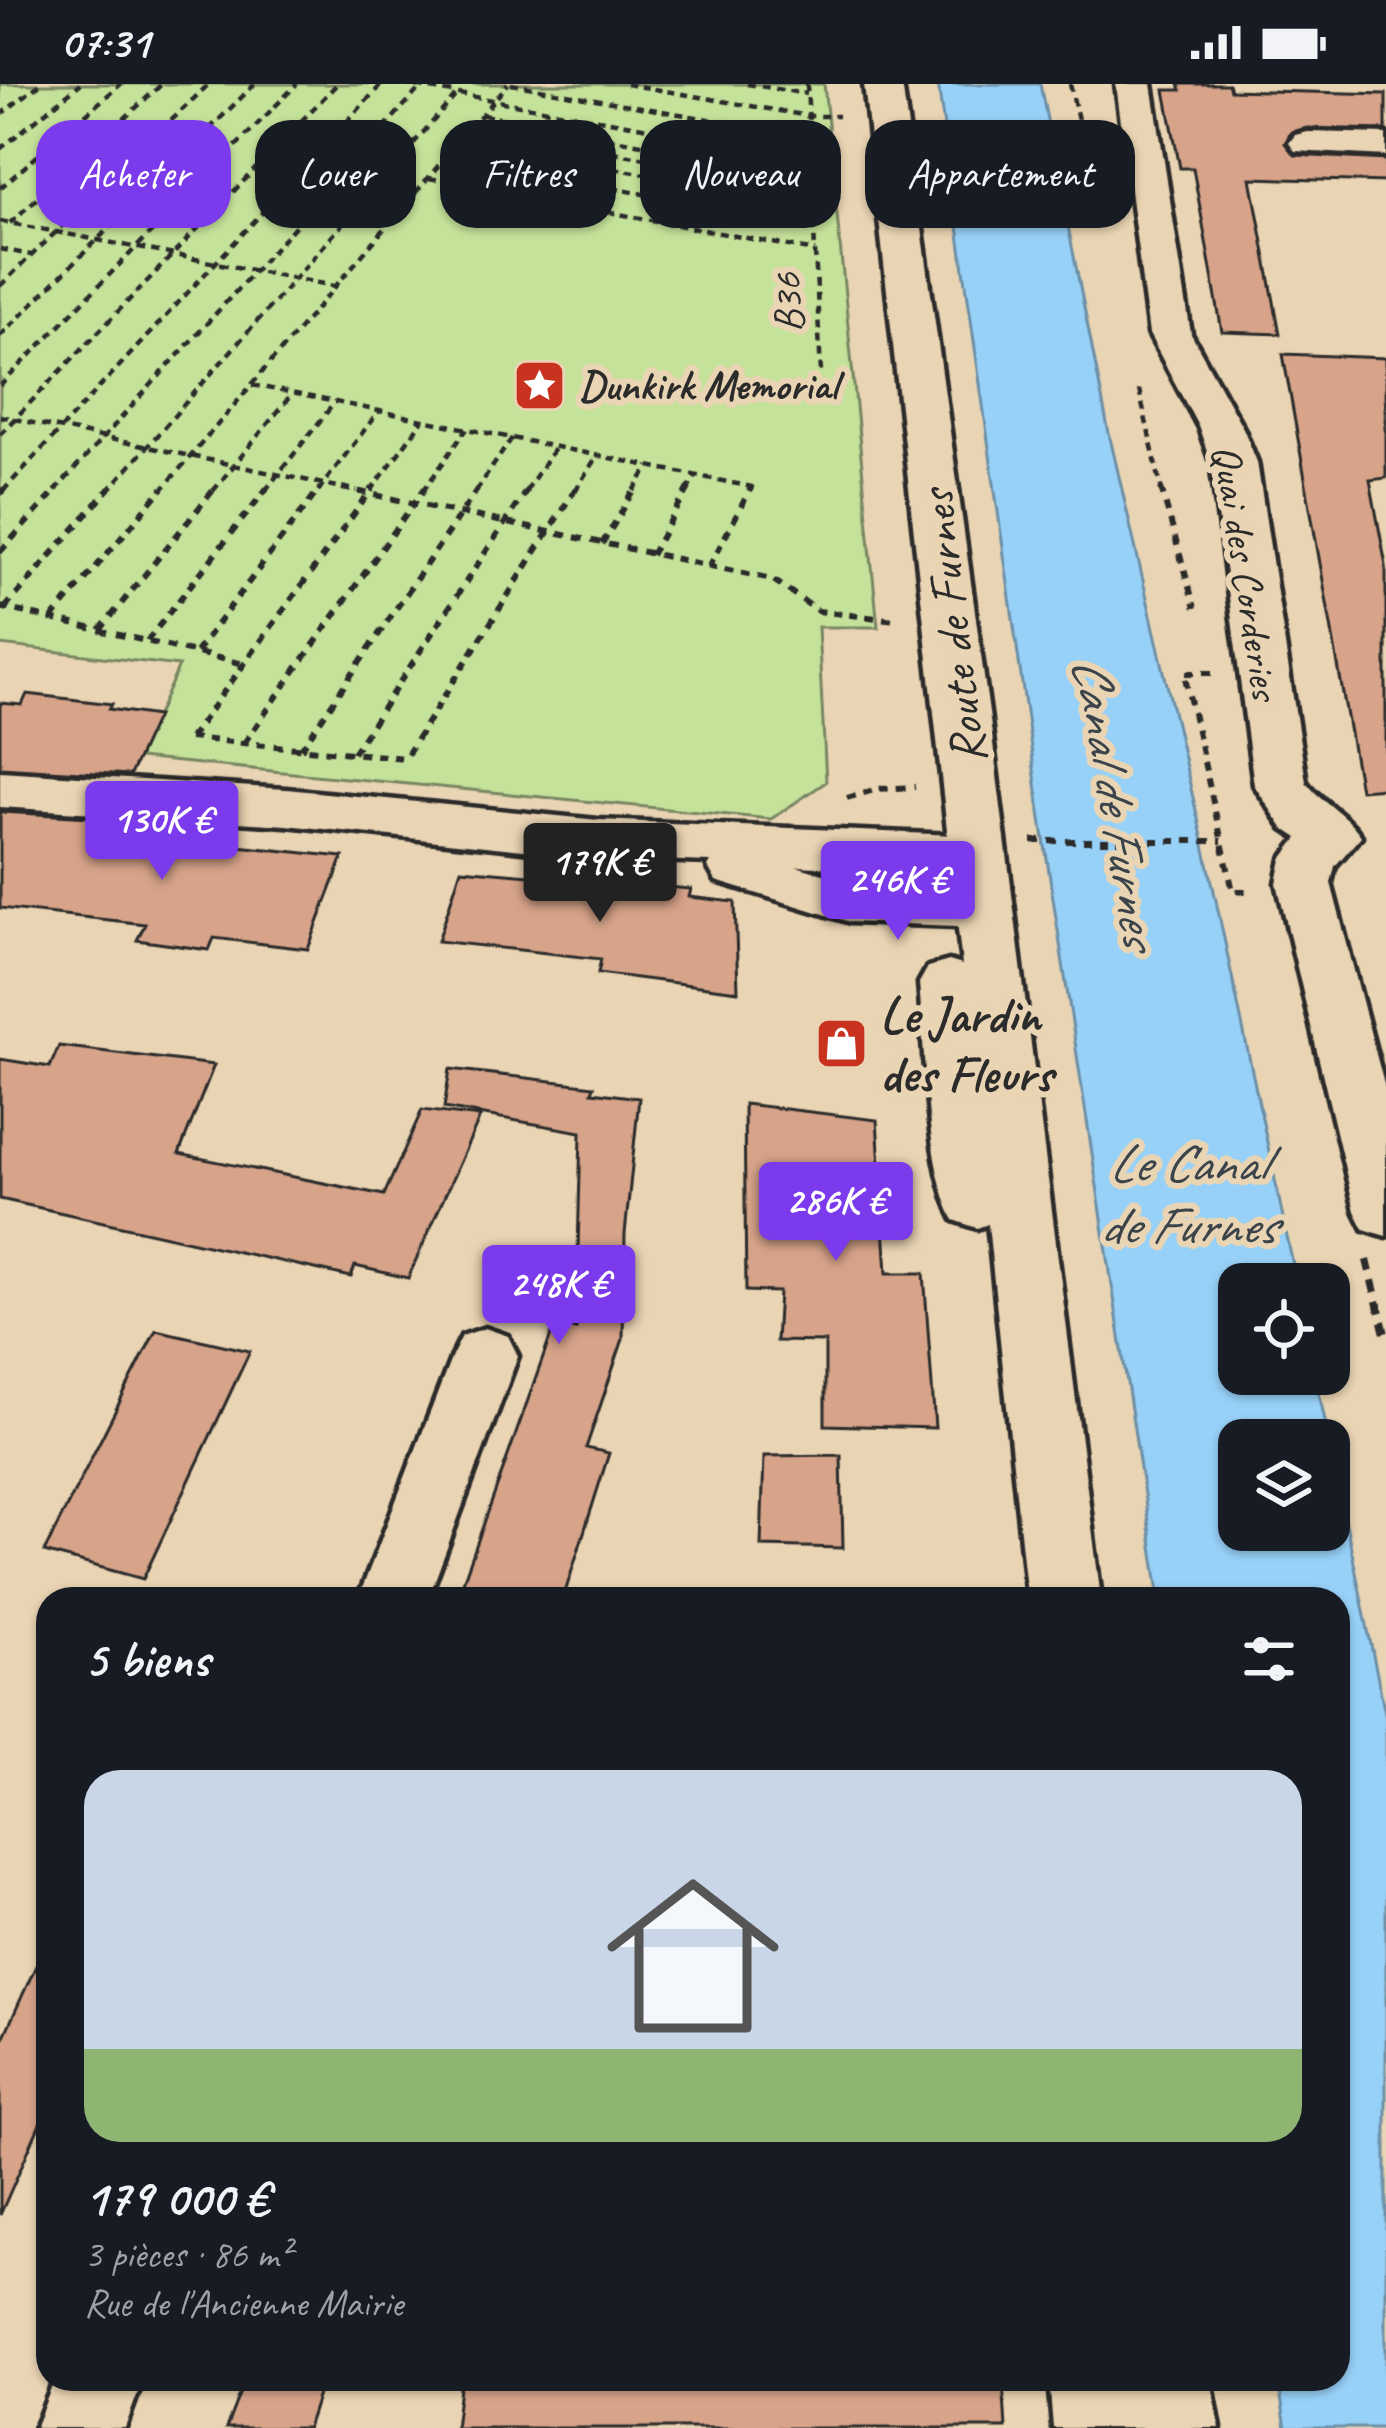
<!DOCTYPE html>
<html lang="fr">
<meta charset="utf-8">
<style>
:root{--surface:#171b24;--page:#242831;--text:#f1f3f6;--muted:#9ea1a6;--line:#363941;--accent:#7c3aed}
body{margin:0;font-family:Caveat,sans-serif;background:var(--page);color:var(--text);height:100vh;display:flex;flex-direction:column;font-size:45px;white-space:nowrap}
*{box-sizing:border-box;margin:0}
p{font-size:39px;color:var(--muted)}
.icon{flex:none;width:66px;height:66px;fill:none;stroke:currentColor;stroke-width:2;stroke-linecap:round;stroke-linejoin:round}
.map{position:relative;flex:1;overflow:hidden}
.sheet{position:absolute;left:36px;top:1503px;width:1314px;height:804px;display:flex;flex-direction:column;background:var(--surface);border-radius:36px;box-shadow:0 3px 9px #0004}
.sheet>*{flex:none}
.banner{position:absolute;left:36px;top:36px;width:1314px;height:108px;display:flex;gap:24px}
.fabs{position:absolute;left:1218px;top:1179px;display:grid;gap:24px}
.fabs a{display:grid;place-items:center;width:132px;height:132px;border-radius:24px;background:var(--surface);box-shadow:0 3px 9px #0004;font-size:60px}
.price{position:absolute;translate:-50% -102px;padding:0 27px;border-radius:12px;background:var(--accent);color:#fff;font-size:39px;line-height:78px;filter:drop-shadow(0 3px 6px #0008)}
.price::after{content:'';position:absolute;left:50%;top:72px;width:36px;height:27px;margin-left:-18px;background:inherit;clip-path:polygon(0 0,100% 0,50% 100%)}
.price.on{background:#222;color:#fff}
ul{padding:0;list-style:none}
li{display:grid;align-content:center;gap:24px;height:636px;padding:0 48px}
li+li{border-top:3px solid var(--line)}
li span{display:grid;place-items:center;height:372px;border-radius:36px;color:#555}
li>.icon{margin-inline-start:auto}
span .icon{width:216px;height:216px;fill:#fffc;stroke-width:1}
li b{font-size:51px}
h2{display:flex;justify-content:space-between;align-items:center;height:144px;padding:0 48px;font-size:51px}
.tag{padding:0 42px;border-radius:36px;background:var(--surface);box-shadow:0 3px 9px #0004;font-size:42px;line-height:108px}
.tag.on{background:var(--accent);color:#fff}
.status{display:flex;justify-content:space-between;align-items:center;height:84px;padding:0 60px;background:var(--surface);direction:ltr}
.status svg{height:33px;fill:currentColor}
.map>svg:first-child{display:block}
.green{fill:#c5e29a;stroke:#788662;stroke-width:3}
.water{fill:#98d1f8;stroke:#6c8fa6;stroke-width:3}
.building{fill:#d7a48a;stroke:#2b2b2b;stroke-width:3}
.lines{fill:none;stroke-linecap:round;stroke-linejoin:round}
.street-casing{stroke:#2b2b2b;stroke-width:9}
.secondary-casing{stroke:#2b2b2b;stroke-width:9}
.path-far2{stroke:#2b2b2b;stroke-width:4.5;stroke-dasharray:8 6;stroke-linecap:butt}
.path-far1{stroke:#2b2b2b;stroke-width:6;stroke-dasharray:9 8;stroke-linecap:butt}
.path{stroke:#2b2b2b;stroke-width:8;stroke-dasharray:12 9;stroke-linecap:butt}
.street{fill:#e9d4b3;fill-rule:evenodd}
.secondary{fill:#e9d4b3;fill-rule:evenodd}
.labels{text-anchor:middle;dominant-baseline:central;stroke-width:12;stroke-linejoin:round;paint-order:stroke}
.far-street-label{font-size:42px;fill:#2b2b2b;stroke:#e9d4b3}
.far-poi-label{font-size:42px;font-weight:bold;fill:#2b2b2b;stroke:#e9d4b3;text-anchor:start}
.street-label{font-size:51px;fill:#2b2b2b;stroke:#e9d4b3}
.poi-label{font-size:51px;font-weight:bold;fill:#2b2b2b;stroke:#e9d4b3;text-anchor:start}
.water-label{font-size:54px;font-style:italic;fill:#3b444a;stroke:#e9d4b3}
</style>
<div class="status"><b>07:31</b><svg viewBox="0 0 49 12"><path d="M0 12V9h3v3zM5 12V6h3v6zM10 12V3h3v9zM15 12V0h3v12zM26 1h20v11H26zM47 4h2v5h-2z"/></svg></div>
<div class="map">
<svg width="1386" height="2344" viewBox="0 0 1386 2344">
<rect width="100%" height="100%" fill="#e9d4b3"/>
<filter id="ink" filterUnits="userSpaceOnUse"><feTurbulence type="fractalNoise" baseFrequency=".00833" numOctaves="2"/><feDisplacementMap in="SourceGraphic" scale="24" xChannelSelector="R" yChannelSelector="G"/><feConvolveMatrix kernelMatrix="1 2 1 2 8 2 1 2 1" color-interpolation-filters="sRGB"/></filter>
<g filter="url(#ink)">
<path class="green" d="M0 0H824L878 543H818L826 698 771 735 138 674 179 582 0 561Z"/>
<path class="water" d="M938 0H1040L1108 345 1207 774 1297 1200H1239V1290H1315L1329 1356H1239V1446H1329V1357L1386 1634V2344H1286L1278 2295H1338V1515H1160L1042 742Z"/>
<path class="building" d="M1179 0H1228L1230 6 1386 10V46L1307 44 1291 48 1285 59 1295 71 1386 76V98L1251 94 1280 250 1222 248 1193 84H1180L1165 6H1181Z
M1283 270 1386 274V394L1370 396 1386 482V704L1360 706Z
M27 610 112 620 109 625 157 632 130 691 0 683V619L22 621Z
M0 728 109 734 103 748 343 773 308 865 214 854 209 866 137 856 145 840 0 824Z
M461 785 691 805 689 813 735 818 738 907 598 889 601 875 438 857Z
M59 962 214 981 179 1070 384 1111 422 1026 480 1033 408 1194 355 1182 351 1193 0 1115V975L50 983Z
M450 985 594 1002 592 1008 639 1014 625 1150 623 1255 586 1364 609 1369 563 1515H457L555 1240 576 1245 581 1048 444 1024Z
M744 1020 877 1036 887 1189H924L935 1344 825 1341V1258L776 1257 779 1208 746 1207Z
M156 1246 250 1267 143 1495 44 1468Z
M841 1371 843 1464 761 1462 764 1372Z
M48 1855V2022L0 2131V1961Z
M245 2295H323L307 2344H226Z
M461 2295H1003L1006 2344H455Z"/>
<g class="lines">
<defs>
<path id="street" d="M1116 0H1152L1191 250 1243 344 1257 378 1306 698C1322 719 1347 730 1361 752L1335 782 1331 799 1386 1008V1152L1364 1145 1355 1127 1277 799 1282 775 1298 754 1283 744 1254 701 1211 378 1199 344 1149 250Z
M1308 48 1386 50V72L1295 67 1289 59 1295 51Z
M0 687 286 705 598 736 978 752 997 758 1005 771 997 784 978 790 796 782 850 798 985 803 1004 809 1013 823 1004 837 985 843 850 838 716 797 708 783 711 778 598 774 286 741 0 723Z
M485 1244 508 1252 518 1272 428 1515H358L452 1272 462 1252Z
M55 2295H143L125 2344H35Z"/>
<path id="secondary" d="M864 0H902L990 636 1101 1515H1027L988 1140 977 1144 954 1136C925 1080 925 964 919 899L928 883 949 877 962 881Z
M1049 2295H1211L1220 2344H1053Z"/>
</defs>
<use href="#street" class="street-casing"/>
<use href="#secondary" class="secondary-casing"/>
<path class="path-far2" d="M403 0 810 73
M511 0 809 53
M626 0 808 32H838
M747 0 807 10
M807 0 821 290
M1070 0 1092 98
M0 31 40 0
M483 31 811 91
M474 43 812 104
M462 56 813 121
M0 65 80 0
M447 73 814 142
M429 94 815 167
M0 104 121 0
M0 137 334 202
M10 139 162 0
M0 165 31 171
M0 202 209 0
M0 252 255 0
M252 301 752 403 750 407
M0 302 297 0
M1139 306 1162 407
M0 332 357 407
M0 350 337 0
M3 407 382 0
M55 407 421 3
M108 407 457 10
M161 407 508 0
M213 407 292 310
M265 407 335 318
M318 407 379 327
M371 407 423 336
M423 407 467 345
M476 407 512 354
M526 407 555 363
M575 407 597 372
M634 407 649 382
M687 407 696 392"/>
<path class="path-far1" d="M342 404 772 495 818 527 895 536
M1161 404 1195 524
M0 410 5 404
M602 460 636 404
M0 468 58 404
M651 471 689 404
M709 483 751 404
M0 523 244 580
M5 524 110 404
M52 535 163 404
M100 546 215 404
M147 557 267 404
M196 568 320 404
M1212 589H1184L1233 807H1249
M189 654 405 674 576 404
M190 654 373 404
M244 659 425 404
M301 665 478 404
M353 669 528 404
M847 714 877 705 915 703
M1032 757H1222"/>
<path class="path" d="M1367 1176 1386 1254"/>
<use href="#street" class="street"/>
<use href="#secondary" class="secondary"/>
</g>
</g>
<defs>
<symbol id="sight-square" viewBox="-11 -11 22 22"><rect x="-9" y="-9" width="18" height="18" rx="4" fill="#c8321e" stroke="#e9d4b3"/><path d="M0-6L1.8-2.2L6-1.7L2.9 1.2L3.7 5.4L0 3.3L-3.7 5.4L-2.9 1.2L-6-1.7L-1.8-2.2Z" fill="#fff"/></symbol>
<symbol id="shop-square" viewBox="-11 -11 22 22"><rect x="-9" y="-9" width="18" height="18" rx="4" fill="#c8321e" stroke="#e9d4b3"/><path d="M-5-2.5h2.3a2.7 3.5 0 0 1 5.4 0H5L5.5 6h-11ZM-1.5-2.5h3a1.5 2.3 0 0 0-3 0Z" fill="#fff"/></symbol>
</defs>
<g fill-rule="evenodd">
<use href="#sight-square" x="510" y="272" width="59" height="59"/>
<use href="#shop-square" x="812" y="930" width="59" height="59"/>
</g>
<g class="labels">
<g class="far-street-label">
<text transform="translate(788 219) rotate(-93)">B36</text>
<text transform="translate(1246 488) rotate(81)">Quai des Corderies</text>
</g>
<g class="far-poi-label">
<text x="579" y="301">Dunkirk Memorial</text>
</g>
<g class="street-label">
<text transform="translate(952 543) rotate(-97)">Route de Furnes</text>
</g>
<g class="poi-label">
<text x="880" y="931">Le Jardin<tspan x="880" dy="59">des Fleurs</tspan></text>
</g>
<g class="water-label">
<text transform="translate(1116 717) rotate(80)">Canal de Furnes</text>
<text x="1187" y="1079">Le Canal<tspan x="1187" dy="62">de Furnes</tspan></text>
</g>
</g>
</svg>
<div class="fabs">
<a><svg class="icon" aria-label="locate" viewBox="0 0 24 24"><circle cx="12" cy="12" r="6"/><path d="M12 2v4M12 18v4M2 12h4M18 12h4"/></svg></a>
<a><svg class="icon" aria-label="layers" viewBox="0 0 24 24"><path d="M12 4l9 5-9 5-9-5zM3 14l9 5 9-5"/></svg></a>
</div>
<b class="price" style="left:162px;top:799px">130K €</b>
<b class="price on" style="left:600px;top:841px">179K €</b>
<b class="price" style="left:898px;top:859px">246K €</b>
<b class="price" style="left:836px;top:1180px">286K €</b>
<b class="price" style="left:559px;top:1263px">248K €</b>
<div class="banner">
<a class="tag on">Acheter</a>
<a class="tag">Louer</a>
<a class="tag">Filtres</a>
<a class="tag">Nouveau</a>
<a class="tag">Appartement</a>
</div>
<section class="sheet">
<h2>5 biens<svg class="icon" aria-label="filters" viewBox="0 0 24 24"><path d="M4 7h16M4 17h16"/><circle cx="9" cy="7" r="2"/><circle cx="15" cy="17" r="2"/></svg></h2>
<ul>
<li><span style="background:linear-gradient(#c9d6e8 75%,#8fb573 0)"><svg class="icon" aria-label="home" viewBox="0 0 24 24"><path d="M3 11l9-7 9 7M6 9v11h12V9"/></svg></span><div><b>179 000 €</b><p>3 pièces · 86 m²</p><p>Rue de l'Ancienne Mairie</p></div></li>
</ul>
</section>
</div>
